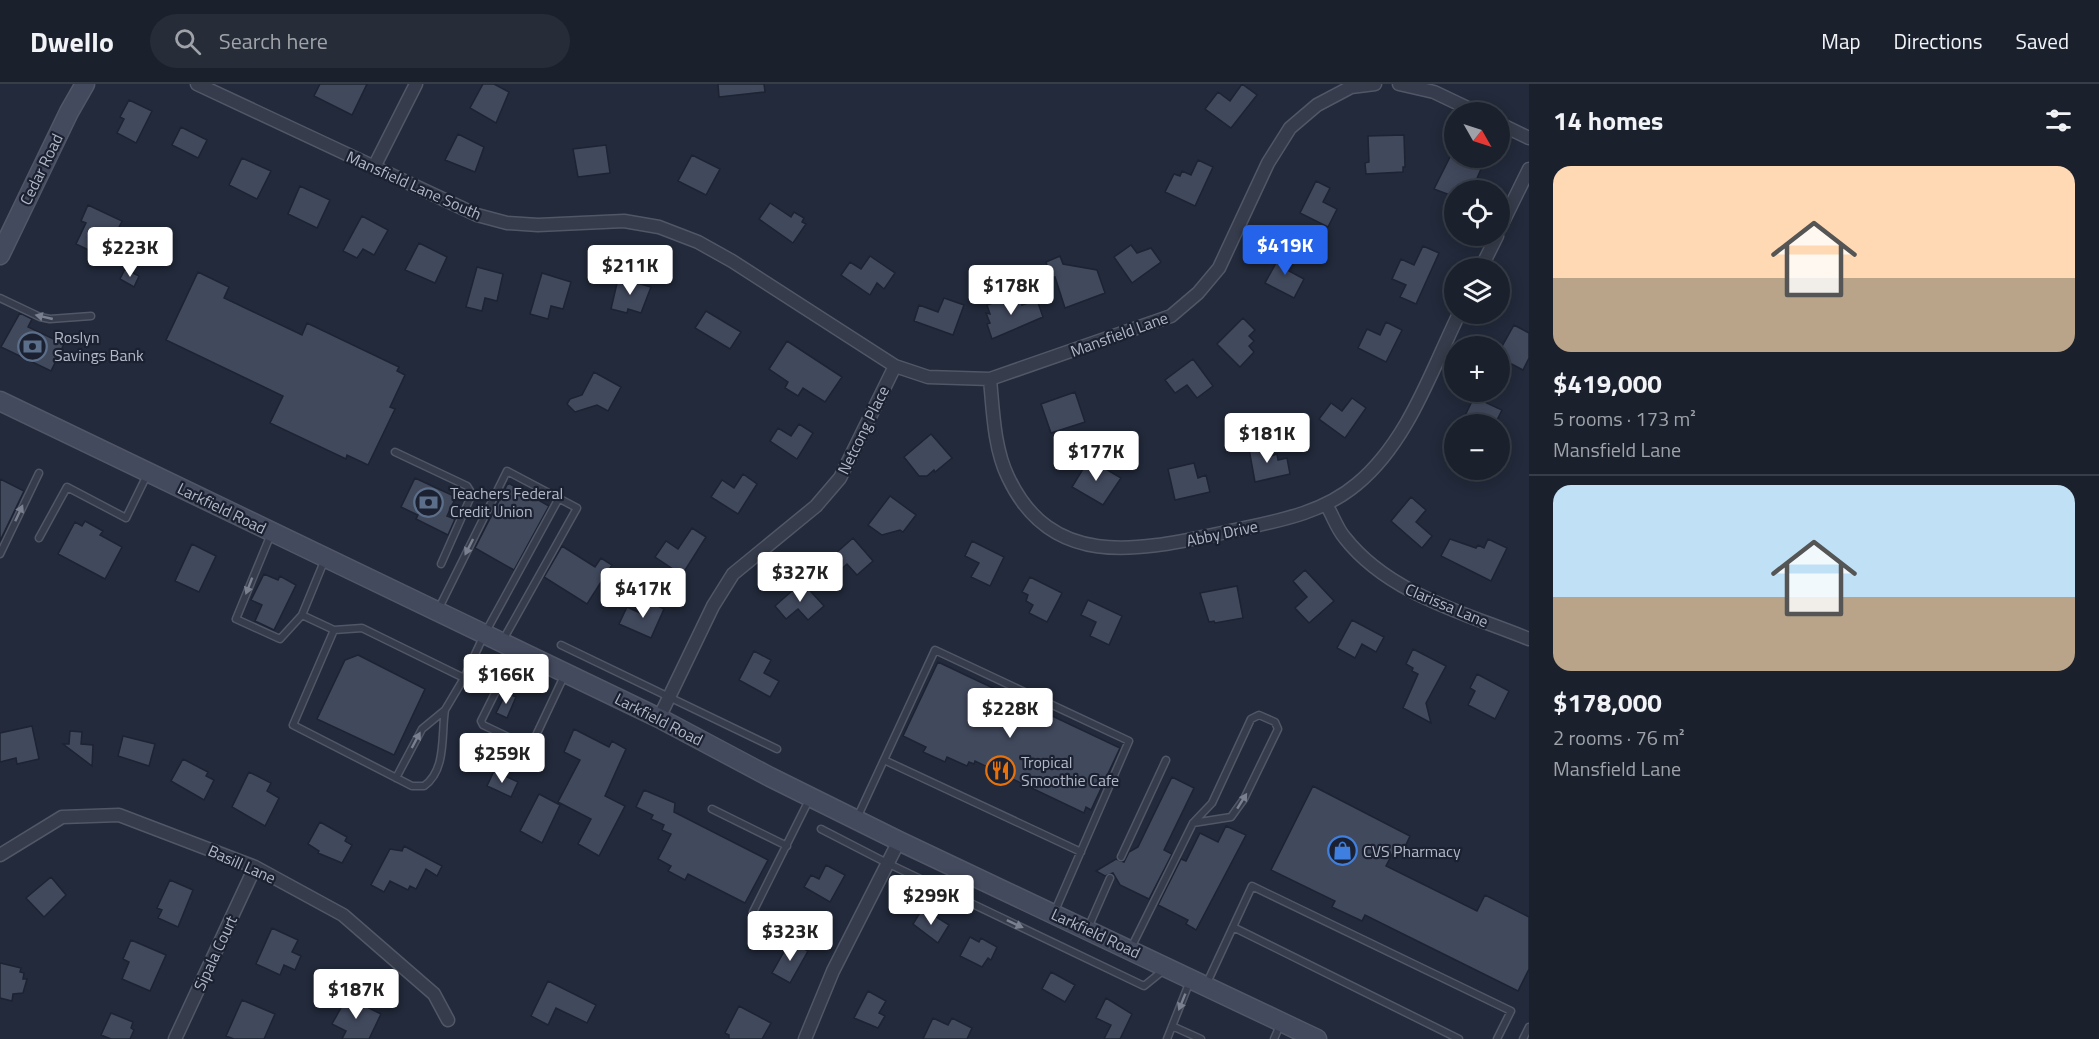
<!DOCTYPE html>
<meta charset="utf-8">
<style>
:root{--surface:#1a202c;--page:#272d38;--text:#f1f3f6;--muted:#9fa3a9;--line:#383e48;--accent:#2563eb}
body{margin:0;font-family:"Titillium Web",sans-serif;background:var(--page);color:var(--text);height:100vh;display:flex;flex-direction:column;font-size:22px;white-space:nowrap}
*{box-sizing:border-box;margin:0}
p{font-size:20px;color:var(--muted)}
.icon{flex:none;width:33px;height:33px;fill:none;stroke:currentColor;stroke-width:2;stroke-linecap:round;stroke-linejoin:round}
.map{position:relative;flex:1;overflow:hidden}
.drawer{display:flex;flex-direction:column;background:var(--surface);width:570px}
.drawer>*{flex:none}
.needle{width:39px;rotate:129deg}
.buttons{position:absolute;left:1444px;top:18px;display:grid;gap:12px}
.buttons a{display:grid;place-items:center;width:66px;height:66px;border-radius:50%;background:var(--surface);box-shadow:0 3px 15px #0003,0 0 0 2px var(--line);font-size:30px}
.price{position:absolute;translate:-50% -51px;padding:0 14px;border-radius:6px;background:#fff;color:#222;font-size:20px;line-height:39px;filter:drop-shadow(0 2px 3px #0008)}
.price::after{content:'';position:absolute;left:50%;top:36px;width:18px;height:14px;margin-left:-9px;background:inherit;clip-path:polygon(0 0,100% 0,50% 100%)}
.price.current{background:var(--accent);color:#fff}
ul{padding:0;list-style:none}
li{display:grid;align-content:center;gap:12px;height:318px;padding:0 24px}
li+li{border-top:2px solid var(--line)}
li span{display:grid;place-items:center;height:186px;border-radius:18px;color:#555}
li>.icon{margin-inline-start:auto}
span .icon{width:108px;height:108px;fill:#fffc;stroke-width:1}
li b{font-size:26px}
h2{display:flex;justify-content:space-between;align-items:center;height:72px;padding:0 24px;font-size:26px}
header{display:flex;align-items:center;gap:36px;box-sizing:border-box;height:84px;padding:0 30px;background:var(--surface);border-bottom:2px solid var(--line)}
header strong{font-size:28px}
nav{display:flex;gap:33px;margin-inline-start:auto;font-size:21px}
.search{width:420px;height:54px;background:var(--page);display:flex;align-items:center;gap:15px;box-sizing:border-box;padding:0 21px;border-radius:33px;color:var(--muted);font-size:22px}
main{display:flex;flex:1;min-height:0}
.map>svg:first-child{display:block}
.building{fill:#41495d;stroke:#1d2332;stroke-width:1.5}
.lines{fill:none;stroke-linecap:round;stroke-linejoin:round}
.lane-casing{stroke:#515766;stroke-width:9}
.street-casing{stroke:#515766;stroke-width:15}
.secondary-casing{stroke:#515766;stroke-width:21}
.lane{stroke:#363c4b;stroke-width:6}
.street{stroke:#363c4b;stroke-width:12}
.secondary{stroke:#444a5e;stroke-width:18}
.oneway{fill:#7a808f}
.labels{text-anchor:middle;dominant-baseline:central;stroke-width:4.5;stroke-linejoin:round;paint-order:stroke}
.street-label{font-size:16px;fill:#b1b7c7;stroke:#1b2130}
.poi-label{font-size:16px;fill:#b1b7c7;stroke:#1b2130;text-anchor:start}
</style>
<header>
<strong>Dwello</strong>
<div class="search"><svg class="icon" aria-label="search" viewBox="0 0 24 24"><circle cx="10" cy="10" r="6"/><path d="M15 15l6 6"/></svg>Search here</div>
<nav><a>Map</a><a>Directions</a><a>Saved</a></nav>
</header>
<main>
<div class="map">
<svg width="1529" height="955" viewBox="0 0 1529 955">
<rect width="100%" height="100%" fill="#222a3b"/>
<path class="building" d="M320 0H367L352 31 314 12Z
M483 0H494L509 8 496 39 470 24Z
M718 0H764L765 8 719 13Z
M1242 0 1257 11 1231 44 1205 25 1218 8 1230 17Z
M129 16 152 27 136 59 117 49 124 35 120 33Z
M181 43 207 56 198 74 172 61Z
M458 50 484 63 475 88 445 76Z
M1404 51 1405 83H1403V88L1366 90 1365 79 1369 78 1368 52Z
M606 61 610 89 578 93 573 65Z
M692 71 720 85 706 111 678 97Z
M1451 71 1481 85 1472 106H1455V113L1434 105Z
M242 74 271 87 257 115 229 101Z
M1198 76 1213 83 1195 122 1165 108 1174 90 1180 92 1182 87 1191 91Z
M1316 97 1330 104 1323 118 1337 125 1328 143 1300 129Z
M300 102 330 116 317 144 288 130Z
M770 119 791 133 794 128 804 134 802 138 806 140 793 159 759 135Z
M88 121 122 137 110 162 123 169 118 180 76 160 86 139 81 137Z
M362 132 388 146 374 171 363 165 357 174 343 167Z
M419 159 447 173 435 199 405 186Z
M1131 161 1137 169 1151 164 1161 178 1132 199 1114 173Z
M1423 162 1439 169 1416 220 1400 213 1406 201 1392 195 1401 175 1414 181Z
M1282 168 1296 175 1289 187 1304 195 1294 214 1265 199Z
M870 172 895 189 884 205 877 199 870 211 841 191 850 178 861 185Z
M1060 172 1063 180 1097 186 1105 209 1065 224 1055 193 1051 194 1046 178Z
M477 183 503 190 497 217 485 214 482 227 466 223Z
M125 185 139 192 134 203 120 195Z
M198 188 229 203 224 214 302 251 307 239 399 283 397 287 405 291 390 323 395 325 368 381 347 371 346 375 270 339 283 312 166 256Z
M542 189 571 198 563 225 551 222 548 235 530 230Z
M634 193 637 199 651 203 641 229 628 225 627 229 611 225 618 195 628 198Z
M1011 213 1013 218 1020 216 1022 221 1037 216 1043 233 992 255 987 240 990 239 986 229 990 230 987 221Z
M944 214 964 221 953 251 914 237 919 221 938 228Z
M706 227 741 248 730 265 695 244Z
M20 229 32 235 28 243 64 260 51 287 1 263Z
M1243 234 1255 246 1249 252 1254 257 1249 262 1254 268 1240 283 1217 260Z
M1386 238 1402 246 1386 278 1358 264 1367 245 1380 251Z
M1514 241 1529 249V274L1523 286 1500 274V266Z
M787 257 842 293 825 318 803 304 798 312 785 304 788 298 769 285Z
M1193 275 1213 302 1197 314 1187 301 1175 309 1165 296Z
M594 288 621 303 608 327 597 321 575 328 567 320 570 315 582 311Z
M1075 308 1085 338 1051 349 1041 320Z
M1474 313 1502 326 1495 340H1461Z
M1352 314 1366 324 1345 354 1319 335 1331 319 1342 327Z
M799 340 813 349 797 375 770 357 778 344 791 352Z
M931 350 952 374 935 388 934 386 927 392H919L904 373Z
M1269 361 1271 372 1277 370 1278 376 1287 374 1290 390 1255 398 1249 365Z
M1089 375 1121 394 1103 421 1072 403Z
M1194 379 1198 394 1206 391 1210 408 1175 416 1168 385Z
M743 390 757 400 738 430 711 413 722 396 734 404Z
M415 394 456 413 447 432 455 435 448 451 416 435 418 431 401 423Z
M0 395 24 407 0 457Z
M508 399 549 422 514 486 475 464Z
M890 412 916 431 903 448 900 446 882 451 868 441Z
M1411 413 1426 426 1416 438 1432 452 1422 464 1391 437Z
M85 437 103 447 100 451 122 463 105 495 58 470 75 438 82 442Z
M692 444 706 453 682 491 655 473 666 457 678 465Z
M853 454 873 477 857 491 847 480 836 490 826 478Z
M1450 455 1476 464 1478 461 1484 464 1488 455 1507 464 1491 497 1441 472Z
M972 457 1004 473 990 502 971 493 979 479 965 472Z
M192 460 216 472 199 508 175 497Z
M562 462 595 483 601 474 612 481 587 520 544 493Z
M1305 486 1334 517 1309 539 1295 524 1307 513 1293 497Z
M264 490 278 496 280 492 296 501 274 546 255 537 262 521 251 516Z
M1030 493 1062 509 1047 538 1029 529 1033 521 1026 517 1028 511 1022 508Z
M802 498 824 522 808 536 798 525 786 535 775 522Z
M1237 502 1243 534 1215 539 1214 537 1209 538 1200 509Z
M646 516 664 525 651 554 619 540 627 523 640 529Z
M1088 516 1122 532 1109 561 1090 552 1096 538 1081 531Z
M1352 536 1384 553 1376 568 1362 560 1355 574 1337 564Z
M1413 565 1446 582 1426 619 1431 639 1403 624 1418 590 1412 587 1413 584 1406 580Z
M754 567 771 576 764 589 779 597 770 613 739 596Z
M358 571 425 605 394 671 317 635 345 576Z
M938 578 1120 664 1091 726 1086 723 1084 729 975 677 974 680 969 678 967 682 947 673 945 678 923 668 926 663 903 652Z
M1477 590 1509 607 1495 635 1468 621 1475 607 1470 604Z
M506 609 516 613 507 634 496 629Z
M32 642 39 675 17 680 16 674 0 678V649Z
M574 645 609 663 612 657 626 665 605 712 625 722 599 772 578 760 591 735 558 718 580 676 564 668Z
M70 647 82 648 81 660 93 661 92 682 63 660H69Z
M123 652 155 660 149 682 118 672Z
M183 675 208 688 206 692 214 696 204 716 171 697Z
M494 687 518 698 511 713 487 702Z
M249 688 271 699 267 707 279 714 265 742 232 723Z
M1172 693 1194 704 1164 766 1172 770 1149 815 1120 801 1113 789 1105 792 1096 787 1116 775 1124 778 1129 768 1138 763Z
M1313 702 1410 752 1404 765 1397 761 1386 782 1477 827 1485 811 1529 833V885L1518 907 1365 831 1362 837 1332 823 1335 817 1271 786Z
M644 706 675 719 674 728 768 776 745 819 688 790 685 796 668 787 671 782 658 775 671 750 662 746 664 741 651 735 653 731 636 723Z
M539 710 560 721 542 759 520 747Z
M320 738 347 753 345 757 352 761 342 779 318 769 319 767 308 760Z
M1226 742 1246 751 1196 846 1186 840 1188 836 1158 821 1181 775 1186 777 1200 749 1218 758Z
M404 762 442 782 437 792 426 785 416 805 410 802 408 806 390 797 384 808 371 801 390 765 402 767Z
M826 781 845 791 830 818 804 803 811 791 819 795Z
M51 793 66 811 44 833 26 814Z
M170 796 193 806 178 843 158 834 162 826 157 824Z
M921 827 926 830 927 827 949 841 938 859 913 840Z
M272 844 298 856 292 868 301 872 295 886 284 881 280 891 256 880Z
M970 853 979 858 981 854 997 863 991 876 988 874 982 883 960 872Z
M131 856 166 871 150 907 122 895 129 878 123 875Z
M790 857 808 867 790 899 772 889Z
M0 879 21 884 20 888 24 889 23 895H27L23 909 13 910 12 917 0 914Z
M1051 888 1075 901 1065 918 1042 905Z
M548 897 596 921 587 939 556 924 548 941 531 932Z
M868 907 886 917 879 929 885 932 878 944 854 934Z
M347 913 381 930 369 955H342L346 947 332 940Z
M1106 914 1132 930 1120 955H1104L1111 941 1096 934Z
M242 916 275 930 264 955H234L226 952Z
M739 922 771 939 762 955H729V951L725 949Z
M111 929 133 938 131 944 134 946 130 955H111L101 951Z
M933 934 948 941 952 934 972 944 967 955H923Z"/>
<g class="lines">
<defs>
<path id="lane" d="M0 214 40 233 50 235 91 232
M395 368 467 402 472 410 441 480
M271 450 236 535 280 555 302 531 325 475
M39 454 67 403 126 434 148 389
M0 470 39 389
M439 524 507 387 577 424 503 556
M302 531 334 546 362 544 464 594 484 551 559 414
M334 546 293 641 412 702H424C447 686 441 650 445 626
M561 561 777 665
M516 567 481 637 483 641 527 662H531L565 590
M884 676 1081 768
M396 694 422 645 445 626 464 594
M712 725 787 762
M857 734 935 566 1129 657 1054 829
M821 745 887 779 1144 902 1165 885
M1121 773 1166 676
M753 828 809 716
M1233 843 1459 955
M1088 844 1110 794
M1131 864 1193 739 1212 719 1251 635 1259 631 1275 638 1278 645 1244 715 1231 733 1193 739
M1206 901 1252 802 1511 927 1497 955
M1172 942 1201 955
M1167 955 1190 897
M1274 955 1281 939
M1523 955 1529 943"/>
<path id="street" d="M197 0 477 131 507 139 538 141 624 137 659 143 698 158 732 177 895 282 928 293 990 295 1171 232 1198 209 1219 184 1268 79 1290 44 1317 21 1351 3 1375 0
M1399 0 1434 8 1476 28
M1500 40 1529 54
M374 83 416 0
M1500 144 1529 85
M1481 184 1497 152
M990 295C993 327 994 364 1008 393 1052 487 1140 466 1222 449 1270 438 1319 432 1357 400 1408 358 1431 287 1459 230
M1327 422C1333 432 1337 445 1345 454 1389 510 1465 529 1529 555
M659 634 713 522 733 490 816 422 840 394 895 282
M0 771 62 733 119 731 255 783 343 831 434 910 448 936
M175 955 255 783
M805 955 833 887 899 757"/>
<path id="secondary" d="M0 171 69 28 85 0
M0 317 659 634 770 693 899 757 1317 955"/>
</defs>
<use href="#lane" class="lane-casing"/>
<use href="#street" class="street-casing"/>
<use href="#secondary" class="secondary-casing"/>
<use href="#lane" class="lane"/>
<use href="#street" class="street"/>
<use href="#secondary" class="secondary"/>
</g>
<defs><path id="oneway-solid" d="M-6-.8H1V-3.2L6.5 0L1 3.2V.8H-6Z" transform="scale(1.5)"/></defs>
<g class="oneway">
<use href="#oneway-solid" transform="translate(44 233) rotate(-167)"/>
<use href="#oneway-solid" transform="translate(19 429) rotate(-65)"/>
<use href="#oneway-solid" transform="translate(469 463) rotate(117)"/>
<use href="#oneway-solid" transform="translate(249 502) rotate(111)"/>
<use href="#oneway-solid" transform="translate(416 656) rotate(-62)"/>
<use href="#oneway-solid" transform="translate(1242 717) rotate(-58)"/>
<use href="#oneway-solid" transform="translate(1015 840) rotate(25)"/>
<use href="#oneway-solid" transform="translate(1182 918) rotate(112)"/>
</g>
<defs>
<symbol id="bank-ring" viewBox="-11 -11 22 22"><circle r="9.5" fill="#1b2130" stroke="#5c6f8a" stroke-width="1.5"/><path d="M-6-4H6V4H-6ZM0-2.3a2.3 2.3 0 1 0 0 4.6a2.3 2.3 0 1 0 0-4.6Z" fill="#5c6f8a"/></symbol>
<symbol id="restaurant-ring" viewBox="-11 -11 22 22"><circle r="9.5" fill="#1b2130" stroke="#e8710a" stroke-width="1.5"/><path d="M-5-6h1v4h1v-4h1v4h1v-4h1v5L-1.5 .5V6h-2V.5L-5-1ZM5-6V6H3V1.5H1.5Q1.5-4 5-6Z" fill="#e8710a"/></symbol>
<symbol id="shop-ring" viewBox="-11 -11 22 22"><circle r="9.5" fill="#1b2130" stroke="#3f7fe0" stroke-width="1.5"/><path d="M-5-2.5h2.3a2.7 3.5 0 0 1 5.4 0H5L5.5 6h-11ZM-1.5-2.5h3a1.5 2.3 0 0 0-3 0Z" fill="#3f7fe0"/></symbol>
</defs>
<g fill-rule="evenodd">
<use href="#bank-ring" x="16" y="246" width="33" height="33"/>
<use href="#bank-ring" x="412" y="402" width="33" height="33"/>
<use href="#restaurant-ring" x="984" y="670" width="33" height="33"/>
<use href="#shop-ring" x="1326" y="750" width="33" height="33"/>
</g>
<g class="labels">
<g class="street-label">
<text transform="translate(41 85) rotate(-64)">Cedar Road</text>
<text transform="translate(414 101) rotate(24)">Mansfield Lane South</text>
<text transform="translate(1119 250) rotate(-20)">Mansfield Lane</text>
<text transform="translate(863 346) rotate(-64)">Netcong Place</text>
<text transform="translate(222 424) rotate(26)">Larkfield Road</text>
<text transform="translate(1222 449) rotate(-12)">Abby Drive</text>
<text transform="translate(1447 521) rotate(23)">Clarissa Lane</text>
<text transform="translate(659 635) rotate(27)">Larkfield Road</text>
<text transform="translate(242 780) rotate(24)">Basill Lane</text>
<text transform="translate(1096 849) rotate(25)">Larkfield Road</text>
<text transform="translate(215 869) rotate(-65)">Sipala Court</text>
</g>
<g class="poi-label">
<text x="54" y="253">Roslyn<tspan x="54" dy="18">Savings Bank</tspan></text>
<text x="450" y="409">Teachers Federal<tspan x="450" dy="18">Credit Union</tspan></text>
<text x="1021" y="678">Tropical<tspan x="1021" dy="18">Smoothie Cafe</tspan></text>
<text x="1363" y="767">CVS Pharmacy</text>
</g>
</g>
</svg>
<div class="buttons">
<a><svg class="needle" viewBox="-14 -14 28 28"><path d="M0-13l5 13h-10z" fill="#e53935"/><path d="M0 13l5-13h-10z" fill="#9fa3a9"/></svg></a>
<a><svg class="icon" aria-label="locate" viewBox="0 0 24 24"><circle cx="12" cy="12" r="6"/><path d="M12 2v4M12 18v4M2 12h4M18 12h4"/></svg></a>
<a><svg class="icon" aria-label="layers" viewBox="0 0 24 24"><path d="M12 4l9 5-9 5-9-5zM3 14l9 5 9-5"/></svg></a>
<a>+</a>
<a>−</a>
</div>
<b class="price current" style="left:1285px;top:192px">$419K</b>
<b class="price" style="left:130px;top:194px">$223K</b>
<b class="price" style="left:630px;top:212px">$211K</b>
<b class="price" style="left:1011px;top:232px">$178K</b>
<b class="price" style="left:1267px;top:380px">$181K</b>
<b class="price" style="left:1096px;top:398px">$177K</b>
<b class="price" style="left:800px;top:519px">$327K</b>
<b class="price" style="left:643px;top:535px">$417K</b>
<b class="price" style="left:506px;top:621px">$166K</b>
<b class="price" style="left:1010px;top:655px">$228K</b>
<b class="price" style="left:502px;top:700px">$259K</b>
<b class="price" style="left:931px;top:842px">$299K</b>
<b class="price" style="left:790px;top:878px">$323K</b>
<b class="price" style="left:356px;top:936px">$187K</b>
</div>
<section class="drawer">
<h2>14 homes<svg class="icon" aria-label="filters" viewBox="0 0 24 24"><path d="M4 7h16M4 17h16"/><circle cx="9" cy="7" r="2"/><circle cx="15" cy="17" r="2"/></svg></h2>
<ul>
<li><span style="background:linear-gradient(#ffd9b3 60%,#b9a48a 0)"><svg class="icon" aria-label="home" viewBox="0 0 24 24"><path d="M3 11l9-7 9 7M6 9v11h12V9"/></svg></span><div><b>$419,000</b><p>5 rooms · 173 m²</p><p>Mansfield Lane</p></div></li>
<li><span style="background:linear-gradient(#bfe0f5 60%,#b9a48a 0)"><svg class="icon" aria-label="home" viewBox="0 0 24 24"><path d="M3 11l9-7 9 7M6 9v11h12V9"/></svg></span><div><b>$178,000</b><p>2 rooms · 76 m²</p><p>Mansfield Lane</p></div></li>
</ul>
</section>
</main>
